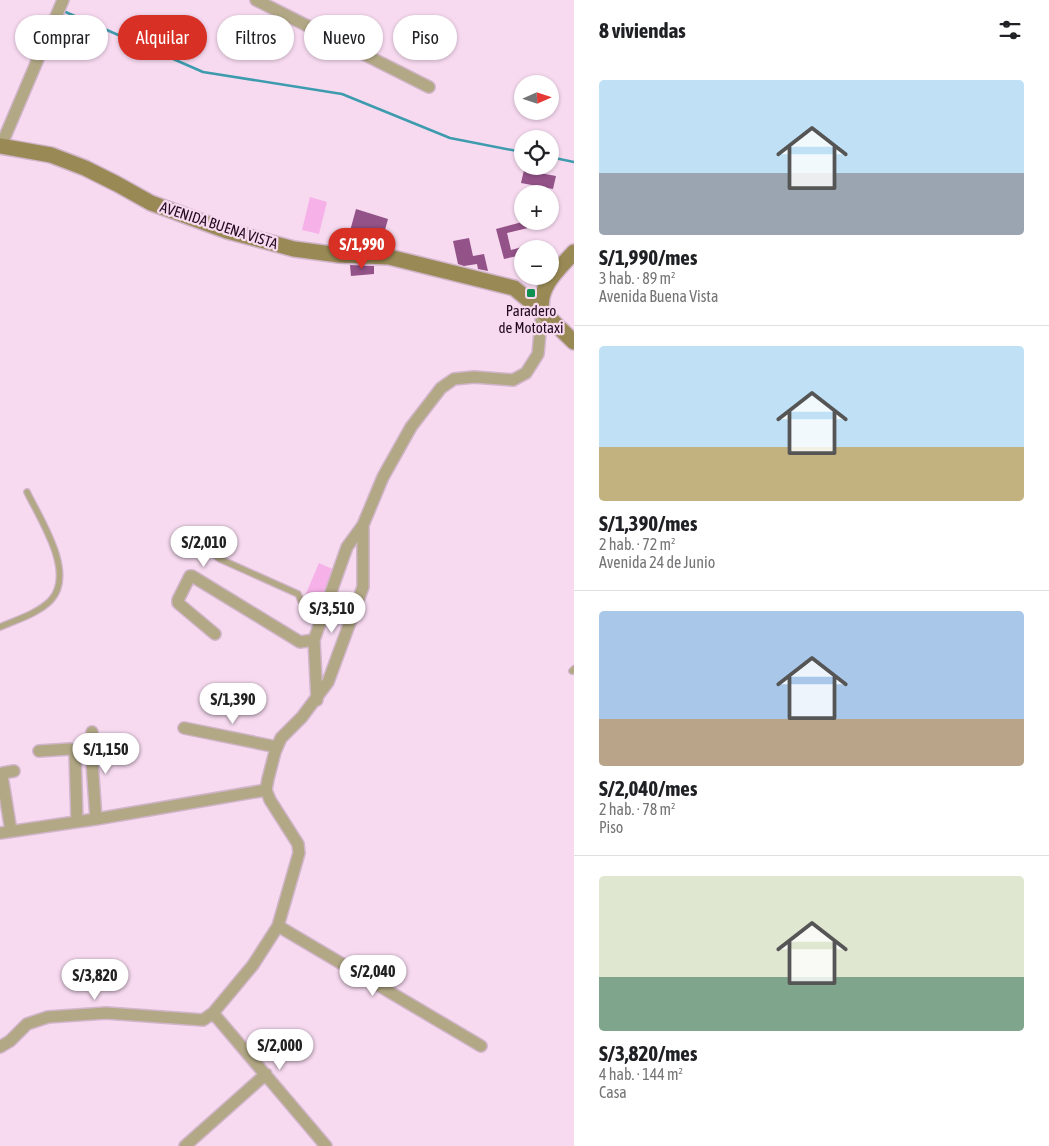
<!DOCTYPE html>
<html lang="es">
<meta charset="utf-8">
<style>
:root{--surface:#fff;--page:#f6f6f6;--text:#202124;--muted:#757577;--line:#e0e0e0;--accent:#d93025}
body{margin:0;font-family:"Asap Condensed",sans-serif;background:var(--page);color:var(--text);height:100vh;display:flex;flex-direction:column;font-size:19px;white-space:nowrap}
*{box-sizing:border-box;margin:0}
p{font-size:16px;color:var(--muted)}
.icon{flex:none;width:28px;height:28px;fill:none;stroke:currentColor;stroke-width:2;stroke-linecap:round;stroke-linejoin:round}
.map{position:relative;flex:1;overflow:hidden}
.side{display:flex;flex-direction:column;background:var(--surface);width:475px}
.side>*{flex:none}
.top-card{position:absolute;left:15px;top:15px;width:475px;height:45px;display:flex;gap:10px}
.needle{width:32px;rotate:87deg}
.controls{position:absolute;left:514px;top:75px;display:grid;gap:10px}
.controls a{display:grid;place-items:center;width:45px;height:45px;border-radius:50%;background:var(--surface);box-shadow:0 1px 4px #0004;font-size:25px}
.price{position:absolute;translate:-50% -42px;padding:0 11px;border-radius:18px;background:#fff;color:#222;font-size:16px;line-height:32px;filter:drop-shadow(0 1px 2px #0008)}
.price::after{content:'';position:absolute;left:50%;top:30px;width:15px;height:11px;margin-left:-8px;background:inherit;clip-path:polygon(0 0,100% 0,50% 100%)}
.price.active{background:var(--accent);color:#fff}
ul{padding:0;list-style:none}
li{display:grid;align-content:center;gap:10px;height:265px;padding:0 25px}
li+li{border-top:1px solid var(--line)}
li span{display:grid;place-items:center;height:155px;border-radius:5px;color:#555}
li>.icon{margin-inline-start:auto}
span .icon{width:90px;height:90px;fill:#fffc;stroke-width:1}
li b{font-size:21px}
h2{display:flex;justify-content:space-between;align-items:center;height:60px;padding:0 25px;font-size:21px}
.tag{padding:0 18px;border-radius:22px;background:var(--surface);box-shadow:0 1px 4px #0004;font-size:18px;line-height:45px}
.tag.active{background:var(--accent);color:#fff}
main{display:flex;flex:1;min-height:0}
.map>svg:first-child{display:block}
.green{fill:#f7b1e9}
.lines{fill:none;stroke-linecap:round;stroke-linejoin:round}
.stream{stroke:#3e9bae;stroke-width:2.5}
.building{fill:#935288}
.lane-casing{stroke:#d1b5cb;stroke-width:8}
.street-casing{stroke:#d1b5cb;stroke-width:14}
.secondary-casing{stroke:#d1b5cb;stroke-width:18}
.lane{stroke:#b2a885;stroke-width:5.5}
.street{stroke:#b2a885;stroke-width:11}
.secondary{stroke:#998a55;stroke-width:15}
.poi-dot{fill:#0e914f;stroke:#f7daf0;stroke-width:2}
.labels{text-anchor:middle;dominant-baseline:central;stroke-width:4.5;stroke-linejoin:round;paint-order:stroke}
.street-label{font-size:15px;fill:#230b20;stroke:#f7daf0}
.poi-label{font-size:15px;fill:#230b20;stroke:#f7daf0}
</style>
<main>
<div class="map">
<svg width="574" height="1146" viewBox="0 0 574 1146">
<rect width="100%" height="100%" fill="#f7daf0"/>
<path class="green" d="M310 197 327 202 319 234 302 230Z
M319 563 335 570 321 603 305 596Z"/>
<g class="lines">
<path class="stream" d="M61 10 203 72 342 94 450 138 522 152
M550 157 574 162"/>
</g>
<path class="building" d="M524 170 556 176 553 189 521 183Z
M356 209 388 219 382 241 350 231Z
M526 221H545V224L507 233 511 250 522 247V255L504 259 496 229Z
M469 238 473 256 484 254 488 271 478 269 477 264 464 266 458 264 453 241Z
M350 265 374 266V274L351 276Z"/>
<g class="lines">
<defs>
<path id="lane" d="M204 547 220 559 298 594 301 601 325 611
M0 627C16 620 39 613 51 600 76 573 40 519 27 492
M572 671 574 669"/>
<path id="street" d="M256 0 429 87
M1 146 63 0
M215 634 178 603V600L190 576H192L300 642 314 640
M317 700 314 640 347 547 363 525
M184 728 277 747
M92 732V762L96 819
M39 751 70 749 75 752 77 821
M11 831 2 776 3 773 14 771
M0 833 96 819 266 790
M278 926 481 1046
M213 1013 326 1146
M0 1047 10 1041 27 1024 48 1017 106 1013 203 1020 213 1013 253 965 278 926 299 853 298 844 270 800 266 790 268 779 275 752 281 738 302 717 328 682 363 587V525L383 477 411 427 441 388 454 379 474 377 513 380 526 373 538 354 542 311
M185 1146 266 1074"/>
<path id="secondary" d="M0 146 51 155 85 168 117 184 151 203 227 231 294 249 339 255 389 257 514 288 542 311 574 342
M542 311C537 287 560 268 574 252"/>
</defs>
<use href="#lane" class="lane-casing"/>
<use href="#street" class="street-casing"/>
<use href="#secondary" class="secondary-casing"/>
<use href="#lane" class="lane"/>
<use href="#street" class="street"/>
<use href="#secondary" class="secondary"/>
</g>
<rect class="poi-dot" x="526" y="288" width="10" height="10" rx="2.5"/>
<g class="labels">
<g class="street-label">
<text transform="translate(219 225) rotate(18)">AVENIDA BUENA VISTA</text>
</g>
<g class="poi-label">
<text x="531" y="310">Paradero<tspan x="531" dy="17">de Mototaxi</tspan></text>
</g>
</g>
</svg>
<div class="controls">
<a><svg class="needle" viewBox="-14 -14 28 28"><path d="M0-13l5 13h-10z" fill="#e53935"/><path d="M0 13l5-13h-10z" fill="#757577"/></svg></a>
<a><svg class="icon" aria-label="locate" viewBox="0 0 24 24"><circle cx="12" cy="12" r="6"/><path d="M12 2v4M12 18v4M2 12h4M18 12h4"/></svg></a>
<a>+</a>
<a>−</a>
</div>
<b class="price active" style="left:362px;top:270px">S/1,990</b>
<b class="price" style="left:204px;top:568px">S/2,010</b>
<b class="price" style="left:332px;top:634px">S/3,510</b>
<b class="price" style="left:233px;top:725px">S/1,390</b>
<b class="price" style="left:106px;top:775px">S/1,150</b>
<b class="price" style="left:373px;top:997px">S/2,040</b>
<b class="price" style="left:95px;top:1001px">S/3,820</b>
<b class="price" style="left:280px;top:1071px">S/2,000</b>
<div class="top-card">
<a class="tag">Comprar</a>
<a class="tag active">Alquilar</a>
<a class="tag">Filtros</a>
<a class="tag">Nuevo</a>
<a class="tag">Piso</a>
</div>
</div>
<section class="side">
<h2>8 viviendas<svg class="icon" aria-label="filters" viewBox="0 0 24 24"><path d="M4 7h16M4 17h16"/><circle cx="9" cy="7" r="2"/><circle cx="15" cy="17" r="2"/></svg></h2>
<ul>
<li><span style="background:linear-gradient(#bfe0f5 60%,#9aa5b1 0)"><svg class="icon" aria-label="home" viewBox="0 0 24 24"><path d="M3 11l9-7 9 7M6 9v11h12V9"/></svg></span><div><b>S/1,990/mes</b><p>3 hab. · 89 m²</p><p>Avenida Buena Vista</p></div></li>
<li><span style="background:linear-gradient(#bfe0f5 65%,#c2b280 0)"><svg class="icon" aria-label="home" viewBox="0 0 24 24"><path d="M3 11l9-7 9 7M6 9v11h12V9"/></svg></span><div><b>S/1,390/mes</b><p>2 hab. · 72 m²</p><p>Avenida 24 de Junio</p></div></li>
<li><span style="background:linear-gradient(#a9c7e8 70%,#b9a48a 0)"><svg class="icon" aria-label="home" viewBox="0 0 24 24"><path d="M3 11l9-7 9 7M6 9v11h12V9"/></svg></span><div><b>S/2,040/mes</b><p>2 hab. · 78 m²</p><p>Piso</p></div></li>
<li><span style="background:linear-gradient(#dfe7d0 65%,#7fa58c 0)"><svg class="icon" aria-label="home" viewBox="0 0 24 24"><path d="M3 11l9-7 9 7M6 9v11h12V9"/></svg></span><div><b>S/3,820/mes</b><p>4 hab. · 144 m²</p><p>Casa</p></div></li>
</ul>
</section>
</main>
